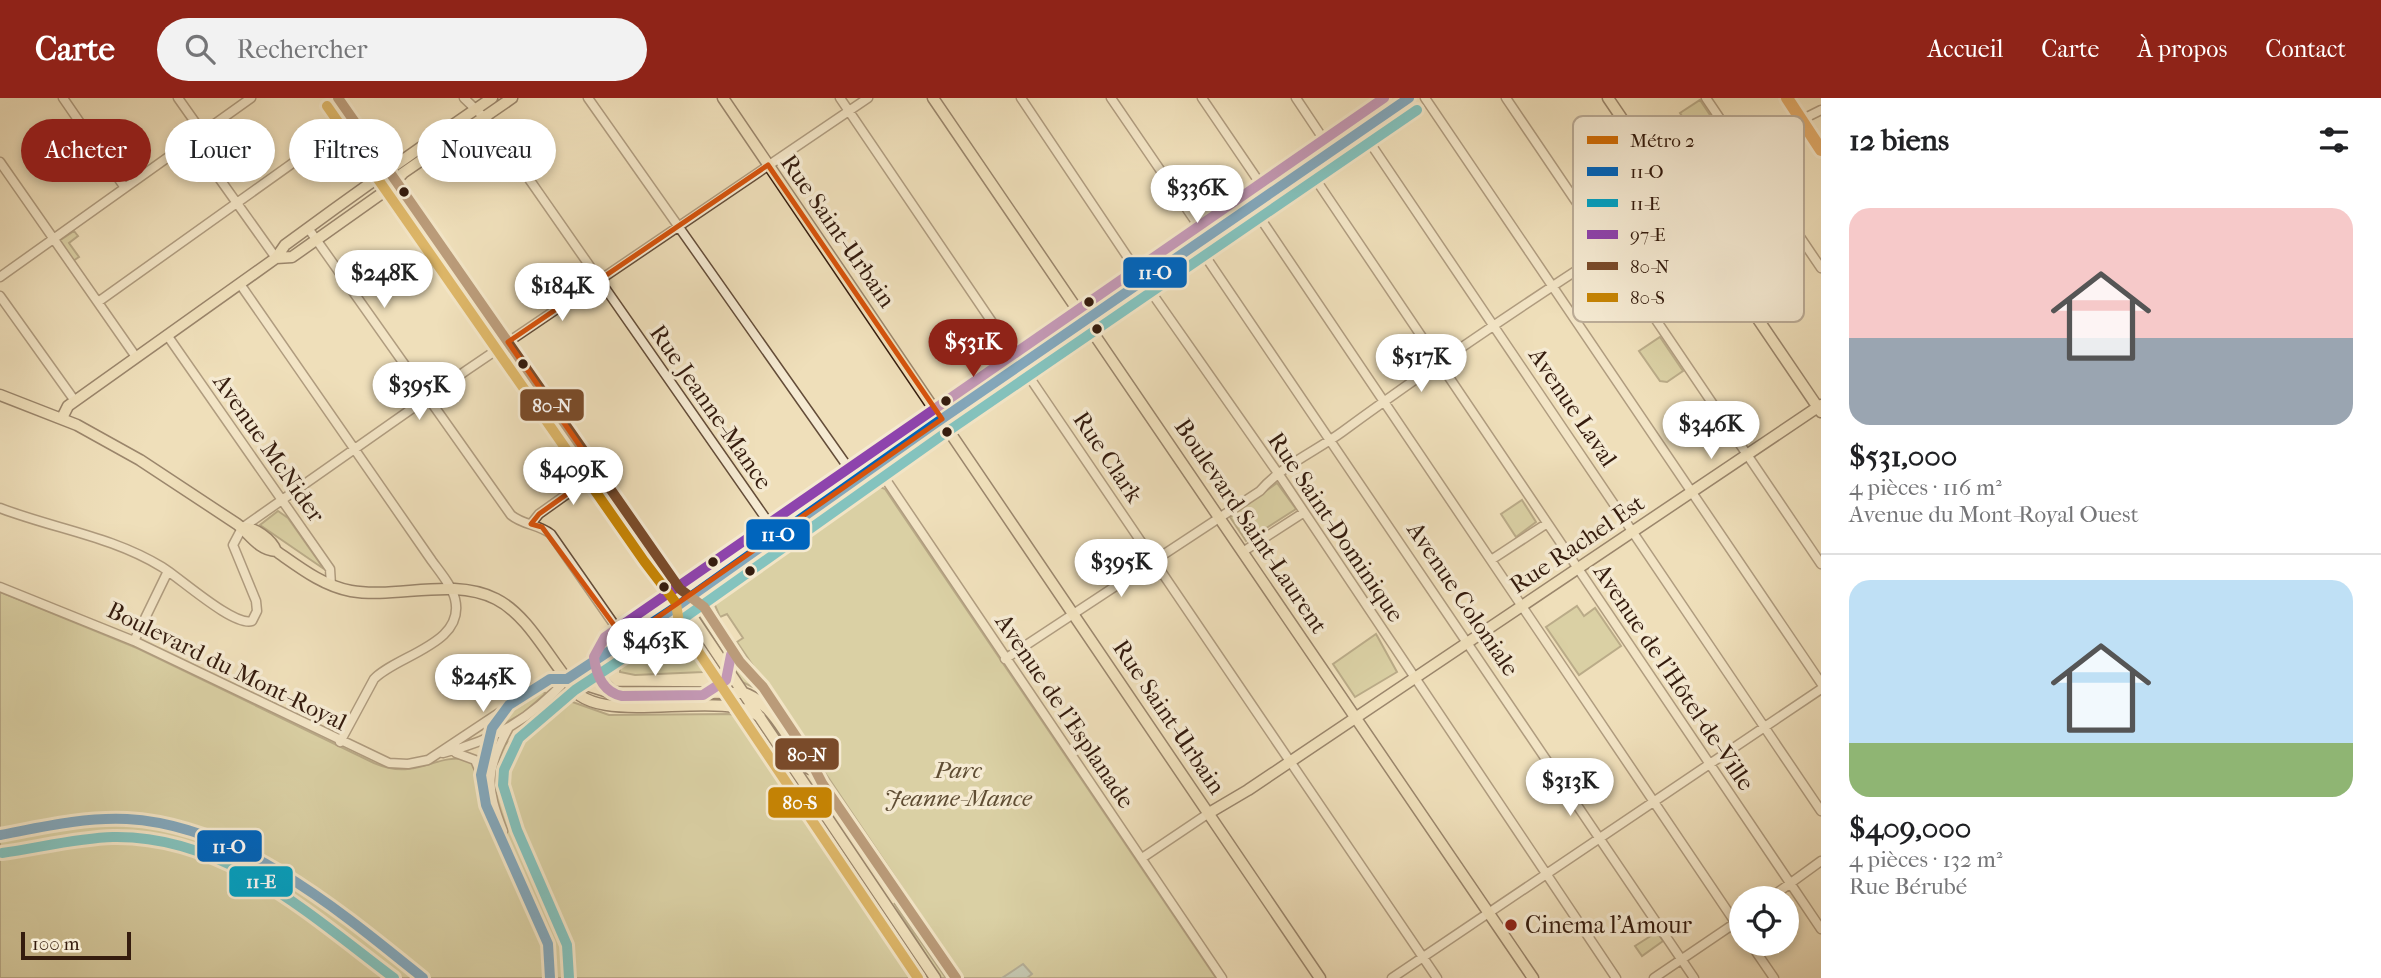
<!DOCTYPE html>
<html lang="fr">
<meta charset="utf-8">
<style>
:root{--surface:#fff;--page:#f2f2f2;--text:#202124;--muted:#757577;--line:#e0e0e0;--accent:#8f2418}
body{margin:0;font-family:"IM FELL French Canon",serif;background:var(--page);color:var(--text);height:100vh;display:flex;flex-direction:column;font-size:26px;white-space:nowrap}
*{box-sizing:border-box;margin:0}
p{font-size:23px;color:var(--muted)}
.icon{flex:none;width:38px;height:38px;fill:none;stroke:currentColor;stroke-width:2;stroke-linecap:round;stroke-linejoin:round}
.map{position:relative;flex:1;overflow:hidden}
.panel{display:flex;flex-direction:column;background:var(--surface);width:560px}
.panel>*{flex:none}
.hud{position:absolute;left:21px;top:21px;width:665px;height:63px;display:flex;gap:14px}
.tools{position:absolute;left:1729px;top:788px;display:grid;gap:14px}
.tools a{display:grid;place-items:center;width:70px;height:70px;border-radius:50%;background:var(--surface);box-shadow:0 4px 10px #0003;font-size:35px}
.scale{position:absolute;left:21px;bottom:18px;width:110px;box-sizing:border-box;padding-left:7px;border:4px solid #351c0e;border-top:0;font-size:19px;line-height:24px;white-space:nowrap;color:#351c0e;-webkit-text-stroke:5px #f5ead2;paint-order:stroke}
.price{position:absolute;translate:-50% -60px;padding:0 16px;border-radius:24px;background:#fff;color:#222;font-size:23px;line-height:46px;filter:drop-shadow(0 2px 4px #0008)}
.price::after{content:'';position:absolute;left:50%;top:42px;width:21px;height:16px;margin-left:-10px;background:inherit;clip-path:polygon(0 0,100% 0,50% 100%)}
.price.active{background:var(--accent);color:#fff}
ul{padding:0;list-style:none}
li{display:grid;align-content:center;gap:14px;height:371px;padding:0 28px}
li+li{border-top:2px solid var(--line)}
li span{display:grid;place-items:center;height:217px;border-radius:21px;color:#555}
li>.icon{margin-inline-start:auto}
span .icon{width:126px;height:126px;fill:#fffc;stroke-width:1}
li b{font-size:30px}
h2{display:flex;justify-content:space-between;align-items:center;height:84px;padding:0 28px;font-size:30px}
.tag{padding:0 24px;border-radius:32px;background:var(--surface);box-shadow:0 4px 10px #0003;font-size:24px;line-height:63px}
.tag.active{background:var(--accent);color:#fff}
header{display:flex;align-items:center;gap:42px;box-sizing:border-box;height:98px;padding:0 35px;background:var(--accent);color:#fff}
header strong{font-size:33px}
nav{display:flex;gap:38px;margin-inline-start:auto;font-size:24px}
.search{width:490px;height:63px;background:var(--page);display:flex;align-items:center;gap:18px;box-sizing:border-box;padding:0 24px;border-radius:38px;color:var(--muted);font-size:26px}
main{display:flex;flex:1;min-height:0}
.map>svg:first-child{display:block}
.green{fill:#c1bf8a;stroke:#7b6e4c;stroke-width:2}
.water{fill:#9cbbb8;stroke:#737b74;stroke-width:2}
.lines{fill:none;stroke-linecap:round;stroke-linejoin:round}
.minor-casing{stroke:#644d39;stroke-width:11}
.major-casing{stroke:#351c0e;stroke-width:13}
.minor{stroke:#f5ead2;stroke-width:8}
.major{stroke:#efdfba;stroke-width:10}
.bus-1-casing{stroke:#f5ead2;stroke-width:16}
.bus-2-casing{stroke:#f5ead2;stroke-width:16}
.bus-3-casing{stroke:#f5ead2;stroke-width:16}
.bus-4-casing{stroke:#f5ead2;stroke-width:16}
.bus-5-casing{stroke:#f5ead2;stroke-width:16}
.bus-1{stroke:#0065bd;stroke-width:10}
.bus-2{stroke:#03a2c4;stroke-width:10}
.bus-3{stroke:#8e44ad;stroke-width:10}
.bus-4{stroke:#7a4b2a;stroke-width:10}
.bus-5{stroke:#c68404;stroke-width:10}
.metro-1-casing{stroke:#f5ead2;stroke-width:18}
.metro-1{stroke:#d06d07;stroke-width:12}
.marked{fill:none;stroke:#d6530c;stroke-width:5;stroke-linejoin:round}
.bus-dot{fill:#351c0e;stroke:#f5ead2;stroke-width:2.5}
.poi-dot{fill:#8f2418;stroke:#f5ead2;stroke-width:2.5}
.labels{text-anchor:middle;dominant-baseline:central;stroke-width:7;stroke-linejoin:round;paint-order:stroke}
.street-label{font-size:24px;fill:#351c0e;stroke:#f5ead2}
.park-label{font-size:24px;font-style:italic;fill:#5f4d33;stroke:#f5ead2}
.poi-label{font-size:24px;fill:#351c0e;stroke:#f5ead2;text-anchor:start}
.key{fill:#f5ead2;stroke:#bbac97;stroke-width:2}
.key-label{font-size:19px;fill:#351c0e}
.line-badge{stroke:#f5ead2;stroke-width:2.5}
.badge-label{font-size:19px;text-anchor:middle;font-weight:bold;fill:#fff}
</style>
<header>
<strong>Carte</strong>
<div class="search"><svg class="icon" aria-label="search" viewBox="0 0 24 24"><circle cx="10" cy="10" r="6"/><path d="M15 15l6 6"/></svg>Rechercher</div>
<nav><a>Accueil</a><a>Carte</a><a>À propos</a><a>Contact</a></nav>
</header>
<main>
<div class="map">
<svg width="1821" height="880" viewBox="0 0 1821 880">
<rect width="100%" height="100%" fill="#efdfba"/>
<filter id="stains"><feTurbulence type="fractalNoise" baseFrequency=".00286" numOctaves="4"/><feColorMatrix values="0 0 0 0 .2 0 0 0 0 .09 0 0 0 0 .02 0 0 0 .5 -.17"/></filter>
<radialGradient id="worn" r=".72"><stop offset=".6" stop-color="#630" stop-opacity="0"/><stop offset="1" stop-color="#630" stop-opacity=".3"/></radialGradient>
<path class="green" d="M1700 2 1714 23 1694 36 1680 15Z
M74 133 78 138 69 145 79 159 73 163 59 143Z
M1660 239 1683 273 1667 284 1660 283 1639 253Z
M1277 385 1296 411 1246 443 1230 419Z
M876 387 885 391 1216 880H963L737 544 743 540 727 516 720 519 714 505 717 493 722 487 867 389Z
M1522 402 1536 424 1516 439 1501 416Z
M278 413 288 420 324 471 260 427Z
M0 494 137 550 374 665C416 683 432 656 469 661L476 669 564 601 609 617 729 616 744 619 760 635 922 880H0Z
M1577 508 1584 518 1595 510 1621 548 1579 577 1546 529Z
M701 517 738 569 755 587 753 589 742 584 699 518Z
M674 526 682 531 689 527 709 558 703 562 707 568 703 574 635 577 620 574V568L626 560Z
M1376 536 1397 574 1355 599 1333 566Z
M604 572 606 579 616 589 589 582Z
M542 594 546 595 523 615 496 630 508 616Z
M894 805 946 880H940Z
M1657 834 1663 843 1642 858 1635 848Z"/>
<path class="water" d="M1023 866 1032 876 1027 880H1002Z"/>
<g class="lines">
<defs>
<path id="minor" d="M63 0 125 90
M178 0 202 34
M464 0 490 25 778 438
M588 0 857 382
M840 0 1437 880
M1021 0 1149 191 1282 381 1616 880
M1111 0 1206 139
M1202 0 1268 97
M1296 0 1332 54
M1425 0 1821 585
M1506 0 1821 466
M1706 0 1821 170
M1785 0 1821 54
M1362 33 1821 713
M192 42 276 160
M0 64 136 259
M1308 70 1821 831
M1252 108 1741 833
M308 130 511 417C523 427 538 426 551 436L625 542
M1197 146 1694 880
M0 179 251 0
M240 186 432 463C440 474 452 488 455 501 466 546 397 557 374 581L340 644
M0 198 75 303
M98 204 353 22
M167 237 330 471 331 487
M876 367 1222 880
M0 410C55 431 111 438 162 469 180 480 234 529 252 523L257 513 256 503 233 447 242 430 467 272 868 0
M531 426 539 416 598 374
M1244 453 1303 415
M1491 462 1546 426
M0 489 134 543 389 665 408 666 428 662 550 581H567
M134 543 168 473
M1005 561 1260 393C1281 368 1316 353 1342 334 1455 251 1574 173 1693 97L1795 25 1821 12
M503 615C485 634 480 670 483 695L548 846 550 880
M443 655C494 642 531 621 567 581
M456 655 475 662 481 676
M503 733C486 689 485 673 508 631
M0 737C42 729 84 719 127 721 209 724 270 766 333 812 363 835 394 856 423 880
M1142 760 1209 715
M1770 800 1821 763
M1750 845 1774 880
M1392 880 1821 591
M1654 880 1741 821"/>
<path id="major" d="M338 0 680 491 704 509 740 564 763 589 805 652 822 685 956 880
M723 0 1320 880
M933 0 1533 880
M1608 0 1821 314
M276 160 292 159 388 91 403 75 512 0
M0 297 77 327 140 362 237 426C249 435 258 452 276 453 299 469 323 488 351 493 397 501 452 479 496 501 526 516 546 555 567 581 586 636 720 587 760 619
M62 320 68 308 276 160 285 147C353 97 422 48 492 0
M242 430C254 428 272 442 276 453
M690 500 691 517 935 880
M567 581 676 509 933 327 1409 0
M567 581 608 594 744 595C775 606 790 647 810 671
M1209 715 1248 692 1821 307"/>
</defs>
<use href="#minor" class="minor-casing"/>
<use href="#major" class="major-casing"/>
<use href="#minor" class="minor"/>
<use href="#major" class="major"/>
<defs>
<path id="bus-1" d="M567 581 676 509 933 327 1409 0
M0 737C42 729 84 719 127 721 238 727 339 812 423 880
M550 880 548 846 486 707 481 677 492 630 509 607 550 581H567"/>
<path id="bus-2" d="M2 755C38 750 77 740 113 739 225 737 310 817 394 880
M569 880 567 847 517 732 503 687 504 672 519 640 575 592 684 520 941 338 1417 12"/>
<path id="bus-3" d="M731 557 726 582 703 597 622 598C602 594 596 576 594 559L605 539 1384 0"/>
<path id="bus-4" d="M338 0 680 491 704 509 740 564 763 589 805 652 822 685 956 880"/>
<path id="bus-5" d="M327 8 644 463 676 505 679 525 918 880"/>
</defs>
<use href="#bus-1" class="bus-1-casing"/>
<use href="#bus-2" class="bus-2-casing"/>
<use href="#bus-3" class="bus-3-casing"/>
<use href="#bus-4" class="bus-4-casing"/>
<use href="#bus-5" class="bus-5-casing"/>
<use href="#bus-1" class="bus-1"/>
<use href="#bus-2" class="bus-2"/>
<use href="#bus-3" class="bus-3"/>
<use href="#bus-4" class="bus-4"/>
<use href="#bus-5" class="bus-5"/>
<defs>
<path id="metro-1" d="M1787 0 1821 52"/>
</defs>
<use href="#metro-1" class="metro-1-casing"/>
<use href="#metro-1" class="metro-1"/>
</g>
<path d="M0 0H1821V880H0ZM768 67 942 321 625 542 542 429 531 426 539 416 598 374 508 244Z" fill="#efdfba" fill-opacity=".55" fill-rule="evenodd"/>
<path class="marked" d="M768 67 942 321 625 542 542 429 531 426 539 416 598 374 508 244Z"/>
<g class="bus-dot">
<circle cx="404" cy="94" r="6"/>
<circle cx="1089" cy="204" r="6"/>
<circle cx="1097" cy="231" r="6"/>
<circle cx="523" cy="266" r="6"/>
<circle cx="946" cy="303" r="6"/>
<circle cx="947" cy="334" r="6"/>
<circle cx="713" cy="464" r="6"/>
<circle cx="750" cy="473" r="6"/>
<circle cx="664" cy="489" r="6"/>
</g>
<circle class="poi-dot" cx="1511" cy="827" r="7"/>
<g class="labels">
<g class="street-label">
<text transform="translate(838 133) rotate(55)">Rue Saint-Urbain</text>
<text transform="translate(711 309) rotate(55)">Rue Jeanne-Mance</text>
<text transform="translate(1573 309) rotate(56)">Avenue Laval</text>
<text transform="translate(269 350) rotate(55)">Avenue McNider</text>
<text transform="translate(1108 359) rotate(56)">Rue Clark</text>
<text transform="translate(1251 428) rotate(56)">Boulevard Saint-Laurent</text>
<text transform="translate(1336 429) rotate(56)">Rue Saint-Dominique</text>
<text transform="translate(1577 446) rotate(-34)">Rue Rachel Est</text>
<text transform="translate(1463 501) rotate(56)">Avenue Coloniale</text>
<text transform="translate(227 568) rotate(26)">Boulevard du Mont-Royal</text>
<text transform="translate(1674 579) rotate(56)">Avenue de l'Hôtel-de-Ville</text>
<text transform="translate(1065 613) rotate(56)">Avenue de l'Esplanade</text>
<text transform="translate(1169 619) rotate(56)">Rue Saint-Urbain</text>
</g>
<g class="park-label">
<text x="958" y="672">Parc<tspan x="958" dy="28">Jeanne-Mance</tspan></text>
</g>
<g class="poi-label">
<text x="1525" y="827">Cinema l'Amour</text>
</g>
</g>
<rect x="1573" y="18" width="231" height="206" rx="10" class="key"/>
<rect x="1587" y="38" width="31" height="8" fill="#d06d07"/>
<rect x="1587" y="69" width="31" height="9" fill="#0065bd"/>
<rect x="1587" y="101" width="31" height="8" fill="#03a2c4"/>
<rect x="1587" y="132" width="31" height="9" fill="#8e44ad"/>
<rect x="1587" y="164" width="31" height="8" fill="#7a4b2a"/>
<rect x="1587" y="195" width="31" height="9" fill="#c68404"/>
<g class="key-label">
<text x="1630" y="49">Métro 2</text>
<text x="1630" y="80">11-O</text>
<text x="1630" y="112">11-E</text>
<text x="1630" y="143">97-E</text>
<text x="1630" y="175">80-N</text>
<text x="1630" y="206">80-S</text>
</g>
<g class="line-badge">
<rect x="1122" y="158" width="66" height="33" rx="7" fill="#0065bd"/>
<rect x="519" y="290" width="66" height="34" rx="7" fill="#7a4b2a"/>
<rect x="745" y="420" width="66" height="33" rx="7" fill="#0065bd"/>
<rect x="774" y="639" width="66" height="34" rx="7" fill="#7a4b2a"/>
<rect x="767" y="688" width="66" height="33" rx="7" fill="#c68404"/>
<rect x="196" y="731" width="67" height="34" rx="7" fill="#0065bd"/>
<rect x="228" y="767" width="66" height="33" rx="7" fill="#03a2c4"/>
</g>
<g class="badge-label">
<text x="1155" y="181">11-O</text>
<text x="552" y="314">80-N</text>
<text x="778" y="443">11-O</text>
<text x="807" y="663">80-N</text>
<text x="800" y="711">80-S</text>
<text x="229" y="755">11-O</text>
<text x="261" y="790">11-E</text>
</g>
<rect width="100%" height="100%" filter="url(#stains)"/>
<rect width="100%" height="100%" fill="url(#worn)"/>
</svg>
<div class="tools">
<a><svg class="icon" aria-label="locate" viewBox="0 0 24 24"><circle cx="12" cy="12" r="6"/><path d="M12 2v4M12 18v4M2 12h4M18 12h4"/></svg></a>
</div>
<div class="scale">100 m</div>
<b class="price" style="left:1197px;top:127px">$336K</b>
<b class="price" style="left:384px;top:212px">$248K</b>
<b class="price" style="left:562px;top:225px">$184K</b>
<b class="price active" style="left:973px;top:281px">$531K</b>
<b class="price" style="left:1421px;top:296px">$517K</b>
<b class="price" style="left:419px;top:324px">$395K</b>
<b class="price" style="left:1711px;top:363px">$346K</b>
<b class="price" style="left:573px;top:409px">$409K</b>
<b class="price" style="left:1121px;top:501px">$395K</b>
<b class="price" style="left:655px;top:580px">$463K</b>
<b class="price" style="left:483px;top:616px">$245K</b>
<b class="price" style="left:1570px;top:720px">$313K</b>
<div class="hud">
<a class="tag active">Acheter</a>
<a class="tag">Louer</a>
<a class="tag">Filtres</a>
<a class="tag">Nouveau</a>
</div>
</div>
<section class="panel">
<h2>12 biens<svg class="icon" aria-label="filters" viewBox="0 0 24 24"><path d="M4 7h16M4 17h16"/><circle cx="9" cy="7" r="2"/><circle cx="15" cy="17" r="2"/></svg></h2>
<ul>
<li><span style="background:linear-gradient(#f6c9c9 60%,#9aa5b1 0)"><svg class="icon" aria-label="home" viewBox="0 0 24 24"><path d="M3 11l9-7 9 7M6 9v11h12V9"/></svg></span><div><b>$531,000</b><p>4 pièces · 116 m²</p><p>Avenue du Mont-Royal Ouest</p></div></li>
<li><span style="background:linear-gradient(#bfe0f5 75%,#8fb573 0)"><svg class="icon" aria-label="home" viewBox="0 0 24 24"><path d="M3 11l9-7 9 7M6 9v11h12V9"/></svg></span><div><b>$409,000</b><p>4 pièces · 132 m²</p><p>Rue Bérubé</p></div></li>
</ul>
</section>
</main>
